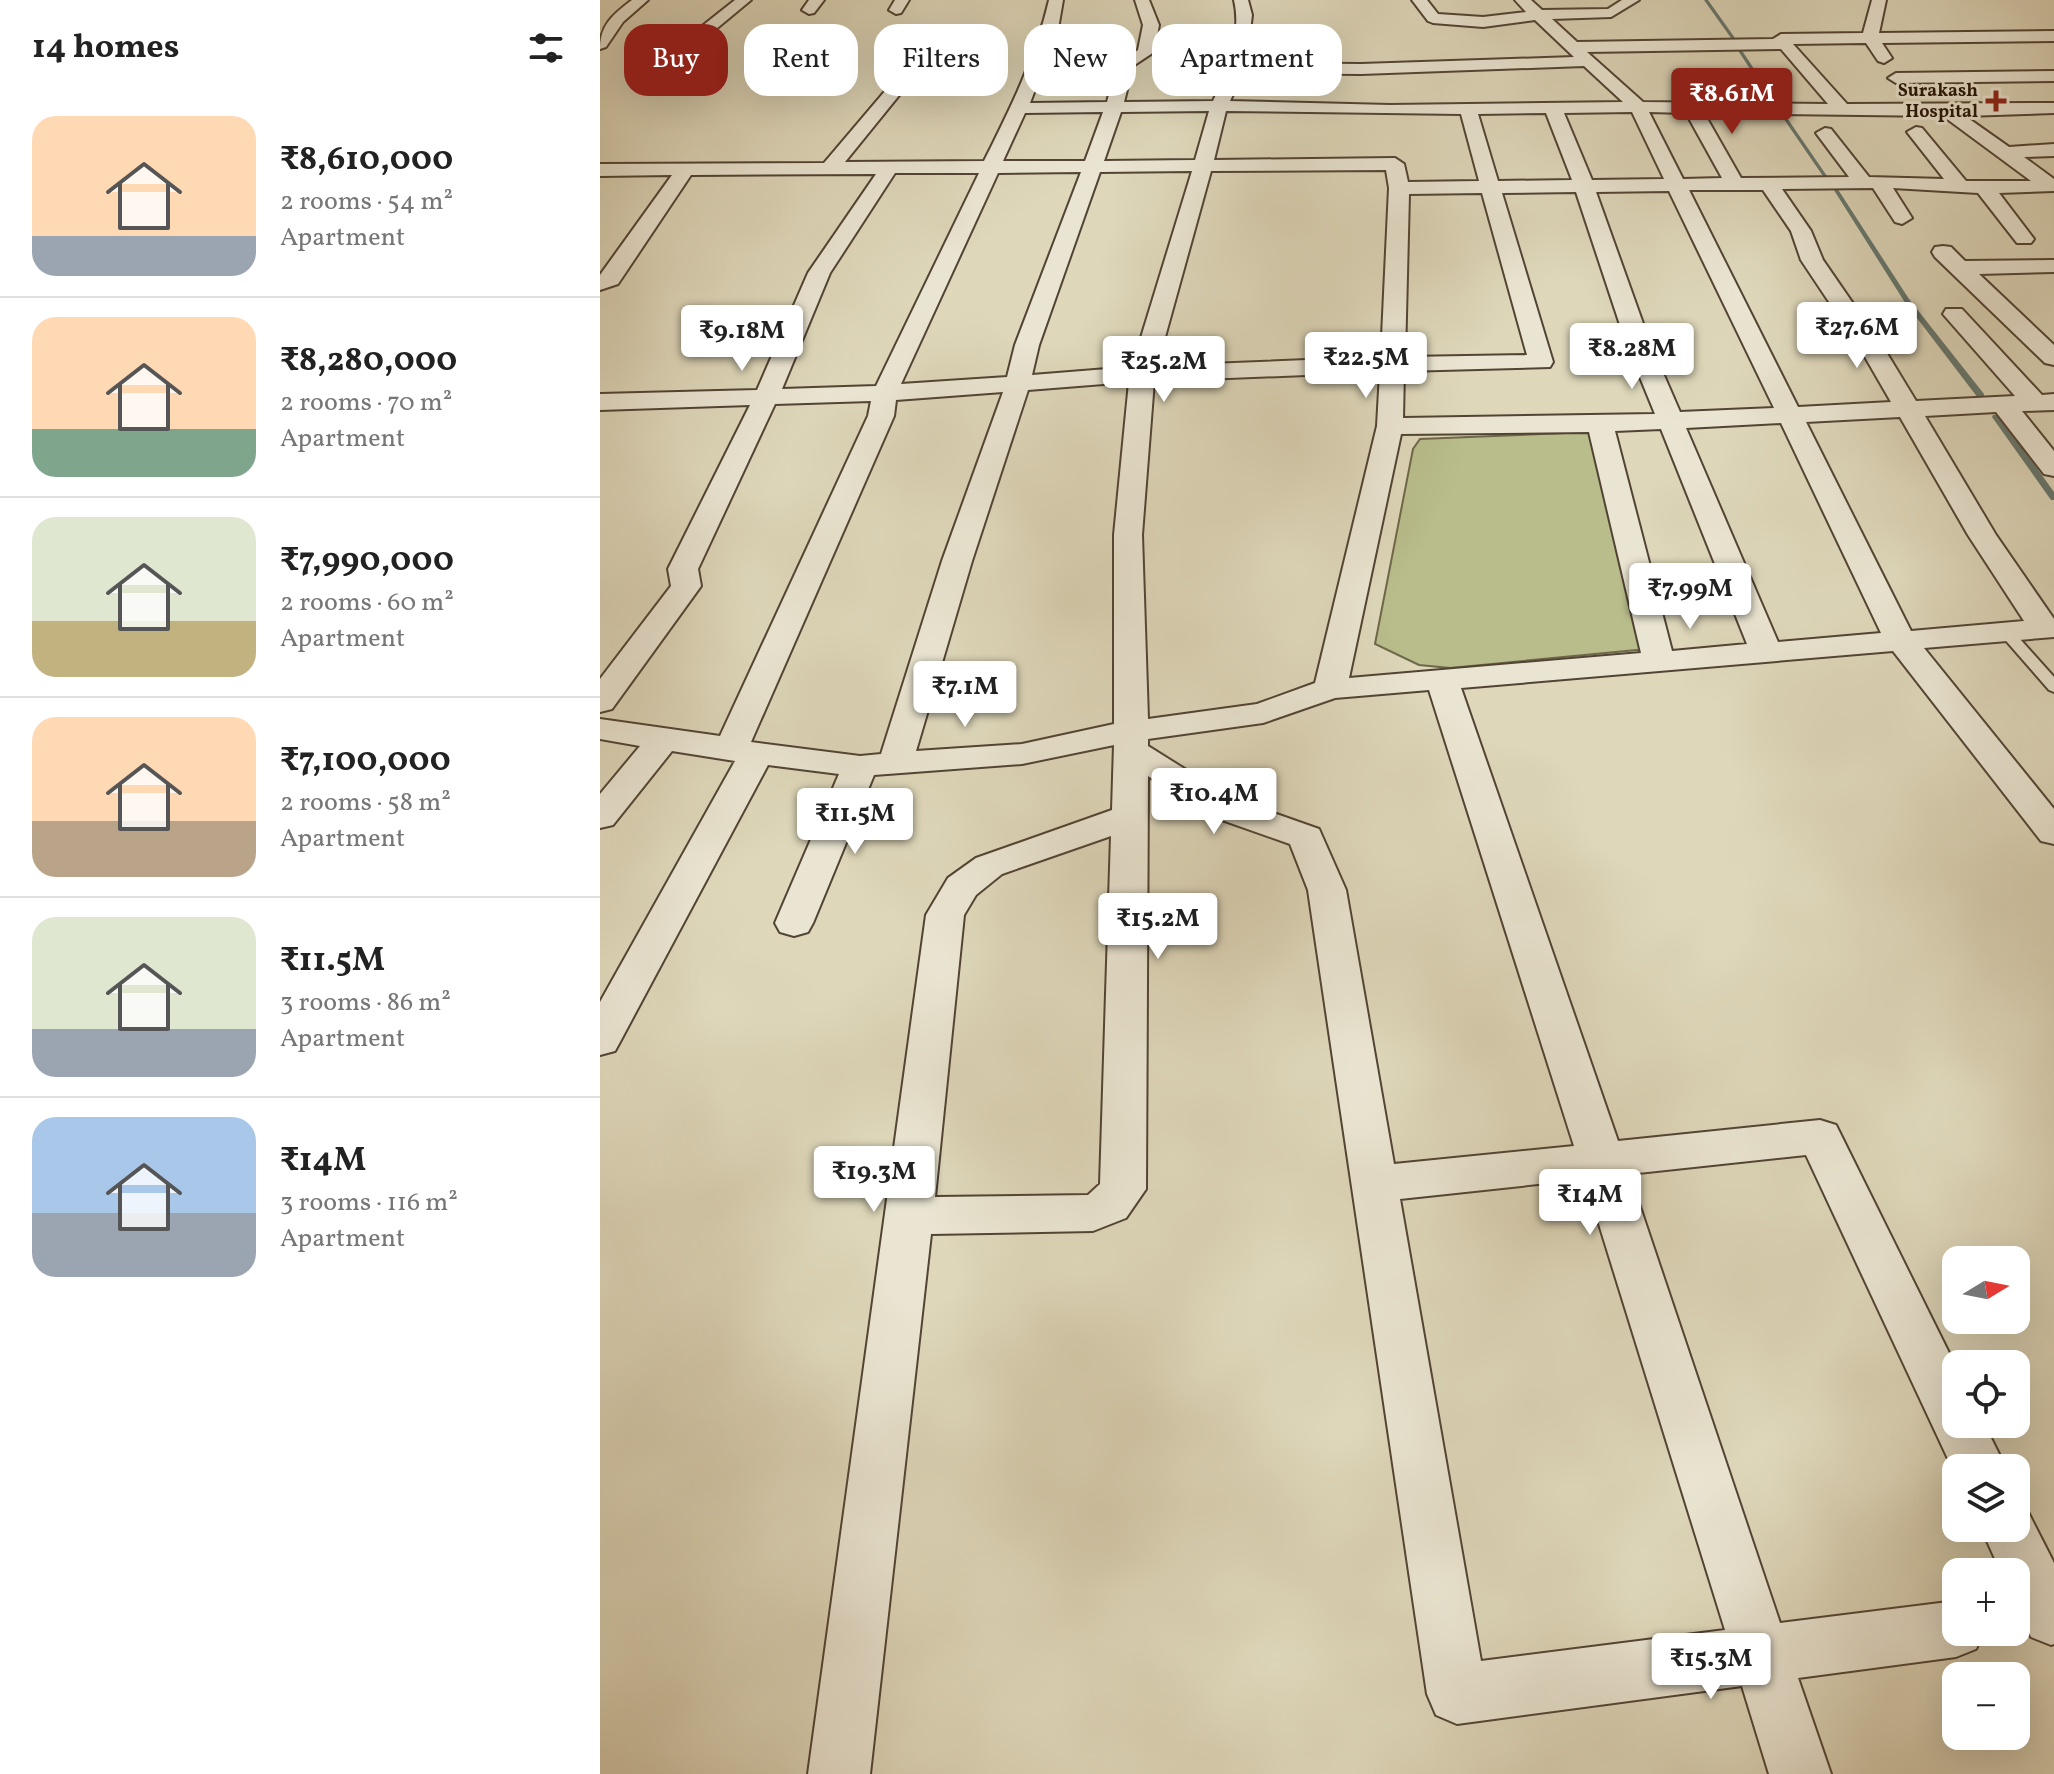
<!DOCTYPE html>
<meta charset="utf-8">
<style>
:root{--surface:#fff;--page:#f6f6f6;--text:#222;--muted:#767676;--line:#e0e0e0;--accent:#8f2418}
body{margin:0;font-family:Vollkorn,serif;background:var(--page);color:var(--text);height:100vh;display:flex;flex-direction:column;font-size:30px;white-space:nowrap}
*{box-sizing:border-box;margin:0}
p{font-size:26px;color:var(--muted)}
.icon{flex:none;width:44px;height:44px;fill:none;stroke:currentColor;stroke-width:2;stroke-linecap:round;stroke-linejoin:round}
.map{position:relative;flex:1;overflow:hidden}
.drawer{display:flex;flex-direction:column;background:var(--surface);width:600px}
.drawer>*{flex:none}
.guide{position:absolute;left:24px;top:24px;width:760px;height:72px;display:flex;gap:16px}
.needle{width:52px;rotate:80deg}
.tools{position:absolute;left:1342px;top:1246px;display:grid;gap:16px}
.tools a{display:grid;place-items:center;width:88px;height:88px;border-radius:16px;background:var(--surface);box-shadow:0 8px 32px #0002;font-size:40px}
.price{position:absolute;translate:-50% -68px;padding:0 18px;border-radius:8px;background:#fff;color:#222;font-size:26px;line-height:52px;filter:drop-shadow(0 2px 4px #0008)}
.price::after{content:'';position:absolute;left:50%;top:48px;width:24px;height:18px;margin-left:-12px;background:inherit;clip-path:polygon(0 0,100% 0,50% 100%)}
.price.on{background:var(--accent);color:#fff}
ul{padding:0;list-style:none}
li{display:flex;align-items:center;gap:24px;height:200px;padding:0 32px}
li+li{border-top:2px solid var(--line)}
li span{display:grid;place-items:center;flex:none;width:224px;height:160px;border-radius:24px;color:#555}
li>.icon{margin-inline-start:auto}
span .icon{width:96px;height:96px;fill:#fffc;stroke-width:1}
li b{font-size:34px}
h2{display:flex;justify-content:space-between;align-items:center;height:96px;padding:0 32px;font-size:34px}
.chip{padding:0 28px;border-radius:24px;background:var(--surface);box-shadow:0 8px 32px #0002;font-size:28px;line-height:72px}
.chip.on{background:var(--accent);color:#fff}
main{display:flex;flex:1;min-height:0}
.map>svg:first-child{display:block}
.green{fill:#b8bd8b;stroke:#6e684a;stroke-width:2}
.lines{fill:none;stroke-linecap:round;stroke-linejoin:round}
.stream{fill:#66776f;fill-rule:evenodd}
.service-casing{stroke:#524434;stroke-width:4}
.minor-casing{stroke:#524434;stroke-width:4}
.service{fill:#eae5d2;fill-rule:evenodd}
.minor{fill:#eae5d2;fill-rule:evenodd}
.poi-dot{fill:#8f2418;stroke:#eae5d2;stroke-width:3}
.labels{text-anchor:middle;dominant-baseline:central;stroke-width:6;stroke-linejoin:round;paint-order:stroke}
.far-poi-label{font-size:18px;font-weight:bold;fill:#231308;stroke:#eae5d2;text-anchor:end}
</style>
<main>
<section class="drawer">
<h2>14 homes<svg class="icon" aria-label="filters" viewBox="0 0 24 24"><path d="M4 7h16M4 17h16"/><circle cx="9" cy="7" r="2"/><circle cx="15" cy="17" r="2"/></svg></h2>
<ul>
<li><span style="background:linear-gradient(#ffd9b3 75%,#9aa5b1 0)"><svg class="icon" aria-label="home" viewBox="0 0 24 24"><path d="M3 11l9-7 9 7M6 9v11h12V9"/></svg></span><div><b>₹8,610,000</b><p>2 rooms · 54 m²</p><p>Apartment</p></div></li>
<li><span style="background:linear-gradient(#ffd9b3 70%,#7fa58c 0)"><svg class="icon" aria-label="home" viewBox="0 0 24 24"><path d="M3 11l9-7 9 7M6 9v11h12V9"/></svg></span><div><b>₹8,280,000</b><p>2 rooms · 70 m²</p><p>Apartment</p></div></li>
<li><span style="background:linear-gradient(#dfe7d0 65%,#c2b280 0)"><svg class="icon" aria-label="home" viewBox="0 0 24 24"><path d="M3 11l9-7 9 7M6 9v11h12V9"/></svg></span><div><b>₹7,990,000</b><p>2 rooms · 60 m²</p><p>Apartment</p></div></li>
<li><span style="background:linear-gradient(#ffd9b3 65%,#b9a48a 0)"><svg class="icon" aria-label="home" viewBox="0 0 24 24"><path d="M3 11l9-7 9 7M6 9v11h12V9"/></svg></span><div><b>₹7,100,000</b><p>2 rooms · 58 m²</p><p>Apartment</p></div></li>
<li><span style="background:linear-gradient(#dfe7d0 70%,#9aa5b1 0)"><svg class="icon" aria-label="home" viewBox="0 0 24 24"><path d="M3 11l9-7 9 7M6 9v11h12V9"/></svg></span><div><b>₹11.5M</b><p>3 rooms · 86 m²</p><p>Apartment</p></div></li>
<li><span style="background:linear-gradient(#a9c7e8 60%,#9aa5b1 0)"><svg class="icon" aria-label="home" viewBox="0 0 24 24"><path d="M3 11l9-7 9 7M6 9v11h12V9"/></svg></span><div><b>₹14M</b><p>3 rooms · 116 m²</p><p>Apartment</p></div></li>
</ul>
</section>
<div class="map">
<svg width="1454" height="1774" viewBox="0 0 1454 1774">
<rect width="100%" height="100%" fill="#ded7ba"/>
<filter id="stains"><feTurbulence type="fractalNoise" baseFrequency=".0025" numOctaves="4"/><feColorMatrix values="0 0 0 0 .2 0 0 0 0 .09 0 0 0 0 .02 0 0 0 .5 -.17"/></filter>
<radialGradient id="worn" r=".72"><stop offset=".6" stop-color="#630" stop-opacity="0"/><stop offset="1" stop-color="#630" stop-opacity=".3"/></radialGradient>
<path class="green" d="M991 432 1047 649 850 668 819 665 775 644 813 449 820 439Z"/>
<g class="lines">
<path class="stream" d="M1104 0H1108L1135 38H1131Z
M1137 49H1141L1177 104H1173Z
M1179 112H1183L1229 179H1225Z
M1232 187 1237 188 1309 299 1384 394V398H1378L1304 301Z
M1393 415H1399L1454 492V500H1451L1392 417Z"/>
<defs>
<path id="service" d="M1406 628 1411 629 1454 677V692L1449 690 1401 635 1399 632Z"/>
<path id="minor" d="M32 0H48L23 22 6 47 0 49C0 24 14 14 32 0Z
M135 0H151L75 63H63V57Z
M209 0H224L214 13 209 14 202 10Z
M295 0H309L301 13 296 14 289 10Z
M449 0H463L458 29 430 103 507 102 517 64 538 50 543 25 535 0H549L559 25 554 52 533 66 524 102 613 101C628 70 642 34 634 0H648L652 15 646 63 761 64 974 57 935 20 883 27 833 23 828 21 812 0H827L838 14 883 17 926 12 915 0H931L942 10 1008 9 1022 0H1039L1011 17 952 19 977 42 1173 39 1181 34 1263 33 1272 0H1286L1279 33 1454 31V41L1282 43 1292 58 1284 63 1278 61 1266 43 1193 44 1247 104 1454 103V113L1365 116 1409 147 1454 144V156L1424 157 1454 179V191L1399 193 1434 239 1431 243H1417L1378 193 1293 188 1312 218 1302 224 1295 222 1273 188 1182 189 1211 231 1223 260 1285 350 1316 401 1415 396 1343 314 1346 309H1362L1442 395 1454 394V410L1422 411 1454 451V476L1444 474 1396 412 1325 416 1396 535 1454 619V637L1324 648 1454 809V844L1441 841 1293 651 861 688 1018 1141 1220 1120 1236 1125 1356 1367V1424H1384L1406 1468H1356V1476L1206 1155 1029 1174 1180 1623 1356 1601V1632H1384L1376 1649 1356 1657 1198 1678 1231 1774H1169L1142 1686 857 1724 836 1715 827 1694 708 890 690 844 605 814 548 776 546 1189 526 1218 493 1231 331 1234 270 1774H208L326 915 348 878 376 858 512 810 514 745 422 764 274 775 213 923 208 932 194 936 180 932 175 923 239 774 168 765 21 1040 15 1051 0 1055V1002L135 761 72 751 13 825 0 828V794L40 746 0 739V719L120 736 268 416 271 401 175 404 98 569 101 586 12 709 0 712V679L71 586 68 569 150 405 0 410V394L157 390 208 273 276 174 91 175 18 284 0 290V275L72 175 0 176V164L224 163 308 64 314 62 322 67 245 162 384 161C410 109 436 57 449 0ZM1181 49 1228 104 1043 102 987 52ZM984 66 1023 102 790 105 630 101 643 73 761 74ZM609 111 595 160 504 161 521 112ZM626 111 861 114 879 181 808 182 804 164 795 158 614 160ZM503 112 485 161H403L425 113ZM1032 112 1064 179 992 180 964 113ZM1049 112 1086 113 1122 178 1083 179ZM946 113 972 180 898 181 878 114ZM1104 113 1343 116 1431 181H1366L1322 128 1316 127 1307 132 1344 179 1269 177 1231 129 1225 128 1216 133 1249 177 1141 178ZM786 170 789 188 781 357 557 366 611 171ZM592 171 532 367 432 375 439 345 500 172ZM481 172 415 345 407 377 301 384 398 173ZM295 173H379L276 386 182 389 230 273ZM1089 190H1163L1191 231 1201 260 1261 350 1291 402 1198 407ZM1069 191 1174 408 1080 412 1050 343 996 192ZM976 192 1026 343 1055 414 803 418 804 371 950 367 953 362 902 193ZM882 193 927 355 805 357 809 194ZM780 372 777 426 715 683 657 704 548 719 542 535 554 381ZM529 382 514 535V724L422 744 316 751 372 561 428 390ZM403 392 342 561 281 754 260 756 151 742 294 416 296 400ZM1300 417 1368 535 1424 621 1311 631 1206 422ZM1181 423 1281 633 1178 642 1086 428ZM1061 429 1147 644 1072 651 1015 431ZM989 432 1041 653 749 678 801 434ZM829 690 974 1146 794 1164 746 890 719 829 631 798 548 746V739L663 723 735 698ZM511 836 500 1184 488 1195 335 1197 364 915 376 895 402 874ZM985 1179 1125 1630 881 1661 800 1199Z
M1454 71V81L1296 83 1288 78 1296 73Z
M1343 246 1351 247 1365 261 1454 260V272L1379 274 1454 345V365L1445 363 1335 257 1332 252 1335 247Z
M1416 1506 1427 1510 1454 1563V1644L1451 1645 1431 1637 1416 1605V1572H1401L1381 1528H1416Z"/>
</defs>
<use href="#service" class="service-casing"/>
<use href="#minor" class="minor-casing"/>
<use href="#service" class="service"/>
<use href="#minor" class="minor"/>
</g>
<path class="poi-dot" d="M1392 89h8v8h8v8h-8v8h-8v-8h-8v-8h8z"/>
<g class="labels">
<g class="far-poi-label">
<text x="1378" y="91">Surakash<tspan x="1378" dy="21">Hospital</tspan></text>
</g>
</g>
<rect width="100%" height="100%" filter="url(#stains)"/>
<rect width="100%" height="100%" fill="url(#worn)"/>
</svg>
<div class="tools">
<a><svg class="needle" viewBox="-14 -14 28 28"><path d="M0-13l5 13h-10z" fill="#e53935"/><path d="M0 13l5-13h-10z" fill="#767676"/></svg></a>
<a><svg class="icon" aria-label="locate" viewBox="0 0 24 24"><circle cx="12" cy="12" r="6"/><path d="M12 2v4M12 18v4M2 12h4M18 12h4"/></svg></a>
<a><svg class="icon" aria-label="layers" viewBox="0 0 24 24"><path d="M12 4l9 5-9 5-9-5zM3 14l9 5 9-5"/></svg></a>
<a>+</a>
<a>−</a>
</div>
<b class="price on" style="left:1132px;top:136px">₹8.61M</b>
<b class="price" style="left:1257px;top:370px">₹27.6M</b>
<b class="price" style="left:142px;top:373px">₹9.18M</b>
<b class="price" style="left:1032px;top:391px">₹8.28M</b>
<b class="price" style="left:766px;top:400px">₹22.5M</b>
<b class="price" style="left:564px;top:404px">₹25.2M</b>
<b class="price" style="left:1090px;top:631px">₹7.99M</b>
<b class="price" style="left:365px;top:729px">₹7.1M</b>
<b class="price" style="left:614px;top:836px">₹10.4M</b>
<b class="price" style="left:255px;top:856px">₹11.5M</b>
<b class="price" style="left:558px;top:961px">₹15.2M</b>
<b class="price" style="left:274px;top:1214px">₹19.3M</b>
<b class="price" style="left:990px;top:1237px">₹14M</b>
<b class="price" style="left:1111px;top:1701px">₹15.3M</b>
<div class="guide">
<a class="chip on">Buy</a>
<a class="chip">Rent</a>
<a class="chip">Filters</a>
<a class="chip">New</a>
<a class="chip">Apartment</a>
</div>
</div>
</main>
